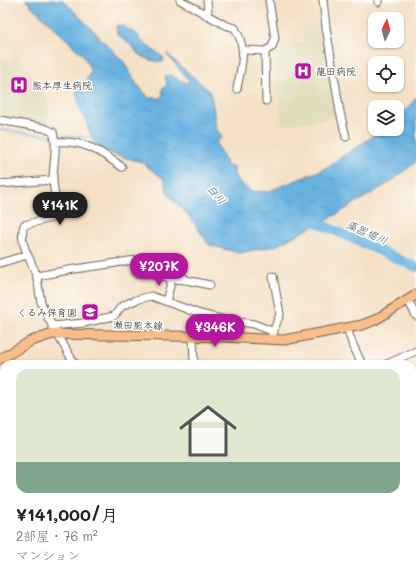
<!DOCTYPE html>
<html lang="ja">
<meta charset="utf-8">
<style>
:root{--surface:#fff;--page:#f2f2f2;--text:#222;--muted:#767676;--line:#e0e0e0;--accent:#b5179e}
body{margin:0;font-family:Mali,"Klee One",sans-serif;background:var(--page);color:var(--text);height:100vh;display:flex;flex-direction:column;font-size:15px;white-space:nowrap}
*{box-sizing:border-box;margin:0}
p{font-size:13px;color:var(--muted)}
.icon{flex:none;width:22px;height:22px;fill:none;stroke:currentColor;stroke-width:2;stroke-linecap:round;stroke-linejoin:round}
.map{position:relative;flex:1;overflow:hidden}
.panel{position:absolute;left:0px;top:360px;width:416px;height:220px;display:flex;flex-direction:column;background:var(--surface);border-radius:12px 12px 0 0;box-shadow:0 1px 3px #0004}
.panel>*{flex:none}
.needle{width:26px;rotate:5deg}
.controls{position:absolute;left:368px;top:12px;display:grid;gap:8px}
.controls a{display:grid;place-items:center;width:36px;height:36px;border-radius:8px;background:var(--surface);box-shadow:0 1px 3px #0004;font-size:20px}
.price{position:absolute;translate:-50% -34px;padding:0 9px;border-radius:14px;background:var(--accent);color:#fff;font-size:13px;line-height:26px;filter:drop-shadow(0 1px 2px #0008)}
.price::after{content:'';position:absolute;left:50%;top:24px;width:12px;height:9px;margin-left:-6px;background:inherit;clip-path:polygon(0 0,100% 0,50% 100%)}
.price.active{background:#222;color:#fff}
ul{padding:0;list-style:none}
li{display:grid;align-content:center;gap:8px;height:212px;padding:0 16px}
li+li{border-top:1px solid var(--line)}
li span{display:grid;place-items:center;height:124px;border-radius:12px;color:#555}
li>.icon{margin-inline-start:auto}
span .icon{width:72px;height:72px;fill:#fffc;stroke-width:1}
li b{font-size:17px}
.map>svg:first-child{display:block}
.built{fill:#e1dcba}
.water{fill:url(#water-ripples);stroke:#42677e}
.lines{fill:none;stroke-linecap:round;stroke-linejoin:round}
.stream{stroke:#68b2e0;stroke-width:1.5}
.river{stroke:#68b2e0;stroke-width:10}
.minor-casing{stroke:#686157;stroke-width:9}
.major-casing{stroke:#686157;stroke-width:11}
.minor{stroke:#fff;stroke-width:7}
.major{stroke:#f9bd89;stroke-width:9}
.labels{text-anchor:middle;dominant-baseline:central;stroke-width:3;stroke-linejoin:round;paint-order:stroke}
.poi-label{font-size:10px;fill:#1c1c1c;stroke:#fdfcf7;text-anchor:start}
.street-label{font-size:10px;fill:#1c1c1c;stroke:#fdfcf7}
.water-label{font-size:11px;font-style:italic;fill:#3e6074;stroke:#fdfcf7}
</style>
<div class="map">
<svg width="416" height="580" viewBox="0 0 416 580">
<defs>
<pattern id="water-ripples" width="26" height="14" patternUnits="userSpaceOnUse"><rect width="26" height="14" fill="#68b2e0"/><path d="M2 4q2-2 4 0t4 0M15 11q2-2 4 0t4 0" fill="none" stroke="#5a98c0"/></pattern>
</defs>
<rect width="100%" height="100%" fill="#fdfcf7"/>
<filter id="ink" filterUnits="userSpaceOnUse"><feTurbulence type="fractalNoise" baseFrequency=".025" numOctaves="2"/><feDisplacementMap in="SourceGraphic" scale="8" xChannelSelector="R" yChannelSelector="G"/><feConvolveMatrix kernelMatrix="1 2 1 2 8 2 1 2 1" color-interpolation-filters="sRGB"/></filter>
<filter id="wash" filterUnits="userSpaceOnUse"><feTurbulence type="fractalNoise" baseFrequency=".012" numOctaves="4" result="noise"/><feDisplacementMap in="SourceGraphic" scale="16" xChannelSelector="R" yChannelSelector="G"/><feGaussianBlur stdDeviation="0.9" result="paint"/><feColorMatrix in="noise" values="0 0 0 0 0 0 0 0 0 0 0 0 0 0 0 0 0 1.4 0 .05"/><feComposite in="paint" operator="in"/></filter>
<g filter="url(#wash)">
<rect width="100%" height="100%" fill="#f4e0c5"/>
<path class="built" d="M322 23 335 118 282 125 274 49 304 42 302 27Z
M16 54 47 97 49 108 47 124 0 117V59L10 62Z"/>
<path class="water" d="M25 0H63L124 62 136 83 149 98H161L163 94 162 89 167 85 165 76 171 75 179 80 188 83 189 81 166 53 211 93 216 128 222 137 216 143 228 167 234 166V174L238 181 250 191 267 192 322 170 384 129H397V118L411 105 416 97V162L392 181 339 213 275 246 239 253 209 245 192 220 168 194 164 179 141 162 113 154 95 145 79 105 76 91 84 85 91 71 84 56Z
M121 25 138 35 142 42 164 58 163 62 149 60 137 53 134 48 117 34 116 26Z"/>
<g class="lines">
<path class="stream" d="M0 130 52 136
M56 136 92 137"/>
<path class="river" d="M309 219 416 267"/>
</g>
</g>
<g filter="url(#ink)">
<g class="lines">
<defs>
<path id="minor" d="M180 0 225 25 235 28C248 50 241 66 237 89
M323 0 326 27 340 112 346 137
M378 0V2
M206 15 208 11 207 0
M243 50 265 51
M266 101 265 51 272 47 275 38 269 0
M0 120 44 128 53 132C58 147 53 163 53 179 53 192 59 205 55 217L24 225C18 244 31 258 36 275 39 284 39 293 41 302 44 313 51 323 56 332 63 343 68 354 75 364
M55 142C84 140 100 151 122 167
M0 184 53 180
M0 263 27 255
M136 273 156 274 172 279 186 280 210 285
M37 276C61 271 85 267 110 264 126 261 146 258 162 261 173 264 180 272 186 280
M408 300 416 316
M166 301 172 279
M52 326 84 323 114 316 122 306 136 300 151 296 200 314 221 319 254 324 274 332
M347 328 352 343 362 364
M272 335 280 314 273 276
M193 337 194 364
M387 364 416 351
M412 385 414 390
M0 423 4 421
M0 433 4 442
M412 459 416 467
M0 517 4 521
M412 541 416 539
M58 576 60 580
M203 576 241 580
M269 576 302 580
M91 580 138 576
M248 580 250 576"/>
<path id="major" d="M0 359 31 341 53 334 223 337 284 340 362 325 375 320 416 295"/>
</defs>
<use href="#minor" class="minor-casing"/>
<use href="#major" class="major-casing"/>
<use href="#minor" class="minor"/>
<use href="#major" class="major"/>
</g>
</g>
<defs>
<symbol id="hospital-square" viewBox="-11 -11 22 22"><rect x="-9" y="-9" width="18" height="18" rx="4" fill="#b5179e" stroke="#fdfcf7"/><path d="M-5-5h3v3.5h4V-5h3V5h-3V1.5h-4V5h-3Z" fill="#fff"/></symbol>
<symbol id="school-square" viewBox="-11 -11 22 22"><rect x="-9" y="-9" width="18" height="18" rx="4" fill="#b5179e" stroke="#fdfcf7"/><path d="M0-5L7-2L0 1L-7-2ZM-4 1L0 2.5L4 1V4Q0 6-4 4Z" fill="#fff"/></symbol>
</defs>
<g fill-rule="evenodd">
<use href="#hospital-square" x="293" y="61" width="20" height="20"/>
<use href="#hospital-square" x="9" y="75" width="20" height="20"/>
<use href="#school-square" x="80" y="302" width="20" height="20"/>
</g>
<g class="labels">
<g class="poi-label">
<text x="316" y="71">龍田病院</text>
<text x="32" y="85">熊本厚生病院</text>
<text x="77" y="312" text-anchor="end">くるみ保育園</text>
</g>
<g class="street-label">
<text transform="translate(138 325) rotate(1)">瀬田熊本線</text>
</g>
<g class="water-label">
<text transform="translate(217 194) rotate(49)">白川</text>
<text transform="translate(367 232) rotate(24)">藻器堀川</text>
</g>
</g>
</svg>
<div class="controls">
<a><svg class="needle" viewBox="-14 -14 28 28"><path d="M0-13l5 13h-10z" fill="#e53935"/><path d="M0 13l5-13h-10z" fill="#767676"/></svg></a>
<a><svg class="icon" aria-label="locate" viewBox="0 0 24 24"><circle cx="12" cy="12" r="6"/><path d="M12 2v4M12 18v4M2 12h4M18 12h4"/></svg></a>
<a><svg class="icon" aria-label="layers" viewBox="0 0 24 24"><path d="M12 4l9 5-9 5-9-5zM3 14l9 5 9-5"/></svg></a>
</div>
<b class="price active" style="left:60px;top:226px">¥141K</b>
<b class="price" style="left:159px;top:287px">¥207K</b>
<b class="price" style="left:215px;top:348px">¥346K</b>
<section class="panel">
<ul>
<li><span style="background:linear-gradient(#dfe7d0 75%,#7fa58c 0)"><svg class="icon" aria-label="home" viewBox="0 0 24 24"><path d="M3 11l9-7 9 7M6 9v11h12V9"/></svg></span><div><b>¥141,000/月</b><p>2部屋 · 76 m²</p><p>マンション</p></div></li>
</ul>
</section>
</div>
